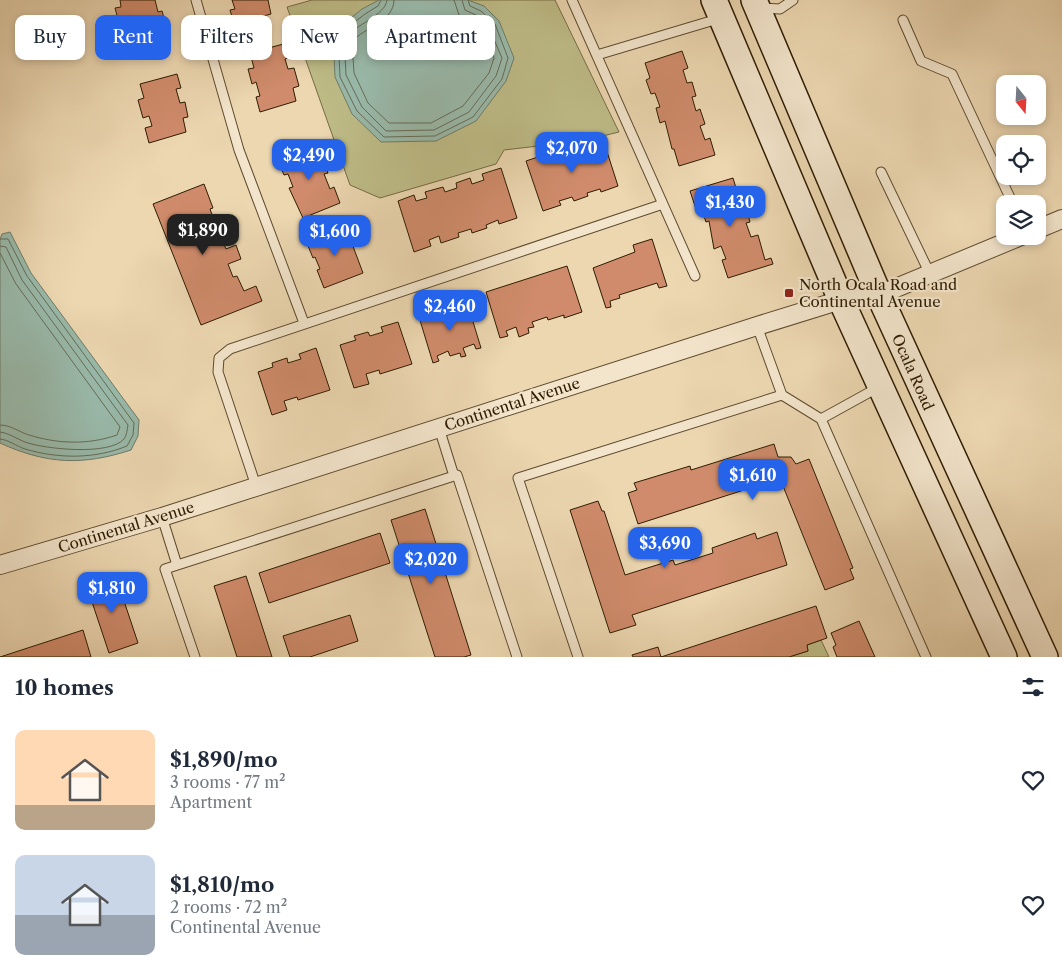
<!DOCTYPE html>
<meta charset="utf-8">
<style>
:root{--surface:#fff;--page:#f2f2f3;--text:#1f2937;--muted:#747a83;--accent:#2563eb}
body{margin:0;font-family:"Libre Caslon Text",serif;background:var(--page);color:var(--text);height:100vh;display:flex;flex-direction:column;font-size:19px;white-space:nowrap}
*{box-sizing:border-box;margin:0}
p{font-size:16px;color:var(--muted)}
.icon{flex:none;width:28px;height:28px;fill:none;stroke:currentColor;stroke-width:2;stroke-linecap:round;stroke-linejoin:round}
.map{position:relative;height:657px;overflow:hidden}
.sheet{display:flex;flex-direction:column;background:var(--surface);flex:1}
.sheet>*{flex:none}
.top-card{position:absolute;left:15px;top:15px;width:500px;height:45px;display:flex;gap:10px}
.needle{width:32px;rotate:162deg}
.buttons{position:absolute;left:996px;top:75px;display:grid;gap:10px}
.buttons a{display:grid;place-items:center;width:50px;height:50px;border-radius:10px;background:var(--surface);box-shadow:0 2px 8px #0003;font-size:25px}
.price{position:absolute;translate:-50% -42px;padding:0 11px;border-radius:10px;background:var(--accent);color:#fff;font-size:16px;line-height:32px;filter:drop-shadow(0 1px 2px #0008)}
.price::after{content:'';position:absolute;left:50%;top:30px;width:15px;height:11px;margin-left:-8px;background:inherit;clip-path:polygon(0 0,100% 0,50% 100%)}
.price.active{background:#222;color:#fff}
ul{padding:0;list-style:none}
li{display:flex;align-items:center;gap:15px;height:125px;padding:0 15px}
li span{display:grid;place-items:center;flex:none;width:140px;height:100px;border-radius:10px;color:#555}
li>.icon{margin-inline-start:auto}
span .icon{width:60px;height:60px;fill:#fffc;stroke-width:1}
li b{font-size:21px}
h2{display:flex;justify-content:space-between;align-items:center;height:60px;padding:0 15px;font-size:21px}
.chip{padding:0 18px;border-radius:10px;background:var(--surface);box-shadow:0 2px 8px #0003;font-size:18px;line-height:45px}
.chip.active{background:var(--accent);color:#fff}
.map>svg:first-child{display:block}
.green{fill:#bebc87;stroke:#766c44}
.water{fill:#99baab;stroke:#6f7b67}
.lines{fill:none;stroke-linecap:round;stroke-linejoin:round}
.shore{stroke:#646b56;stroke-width:1}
.building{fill:#cf8b6b;stroke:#2f1c02}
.service-casing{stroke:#5e4b2e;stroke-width:11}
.minor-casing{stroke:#5e4b2e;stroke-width:20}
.secondary-casing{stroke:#2f1c02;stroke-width:28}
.service{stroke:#f3e5cc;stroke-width:9}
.minor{stroke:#f3e5cc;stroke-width:18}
.secondary{stroke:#f3e5cc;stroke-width:25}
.poi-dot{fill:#8f2418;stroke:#f3e5cc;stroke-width:2}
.labels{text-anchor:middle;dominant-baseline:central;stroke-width:4.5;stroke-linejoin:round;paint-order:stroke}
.poi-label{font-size:15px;fill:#2f1c02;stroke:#f3e5cc;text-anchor:start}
.street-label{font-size:15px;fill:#2f1c02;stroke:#f3e5cc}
</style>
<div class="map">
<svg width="1062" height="657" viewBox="0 0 1062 657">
<rect width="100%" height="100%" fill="#ecd7b1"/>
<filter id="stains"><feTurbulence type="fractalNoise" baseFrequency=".004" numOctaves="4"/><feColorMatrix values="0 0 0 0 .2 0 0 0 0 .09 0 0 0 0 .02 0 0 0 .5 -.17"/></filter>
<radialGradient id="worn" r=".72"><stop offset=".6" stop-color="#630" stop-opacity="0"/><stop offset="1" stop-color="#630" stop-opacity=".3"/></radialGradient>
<path class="green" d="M312 0H555L619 132 582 141 504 150 496 164 380 198 350 185 287 7Z
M821 640 829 657H789L808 651 807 645Z"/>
<path class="water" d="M379 0H468L484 6 499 21 514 58 506 81 476 121 436 141 381 142 352 114 335 77 333 32 362 9Z
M10 232 31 273 139 420 138 436 131 450C82 466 46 464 0 443V239L2 234Z"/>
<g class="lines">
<path class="shore" d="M381 0 378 6 365 14 338 35 340 77 357 111 384 137 435 136 473 117 502 79 508 58 495 24 481 11 470 6 468 0
M387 0C386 15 354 26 344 38L346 75 362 107 386 131 434 130 469 112 496 76 502 58 489 28 478 16 465 10 462 0
M394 0C394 22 364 27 352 42L354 73 368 103 389 123H431L463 106 489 73 494 58 483 32 473 23 459 15 454 0
M0 239H8L27 276 134 423 133 435 127 446C95 459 59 459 25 449 16 446 9 440 0 439
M0 246 6 247 22 280 128 425C127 430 127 435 124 439 109 456 44 449 25 442 17 439 9 433 0 432
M0 253 16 284 120 427 117 435C88 445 58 444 29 435 19 432 11 425 0 425"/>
</g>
<path class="building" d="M120 0H155L158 12 162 11 166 25 160 27 164 41 127 52 123 37 129 35 127 25 120 27 115 8 121 7Z
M232 0H268L271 14 234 24 230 10 235 9Z
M287 43 291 57 285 59 288 69 294 68 299 86 293 88 296 101 260 112 256 97 260 96 256 82 252 84 248 69 254 68 250 53Z
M682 51 688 68 683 70 687 83 692 82 696 96 692 97 696 111 700 109 705 124 700 126 705 140 710 138 715 155 679 166 674 149H672L665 121 660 123 656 108 660 107 655 93 651 94 646 80 650 78 645 63Z
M177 74 181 88 176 89 180 103 185 102 188 117 183 118 186 132 149 143 145 128 152 126 149 116 143 118 138 100 144 98 140 84Z
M602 136 618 186 601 192 600 189 587 193 588 196 574 201 572 197 559 201 561 205 543 211 526 161 544 155 546 160 559 156 557 151 571 146 573 152 585 148 583 142Z
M313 145 318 160 323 159 328 173 324 174 330 189 334 187 340 203 303 218 289 188 293 187 288 174 284 175 277 159Z
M501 168 517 218 499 224 498 220 486 225 487 228 472 233 471 229 458 233 459 237 441 243 439 236 429 240 431 246 414 252 398 201 414 195 416 201 427 198 425 192 443 187 445 192 457 188 456 183 470 178 472 184 484 180 482 174Z
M733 178 742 208 746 207 750 222 746 223 751 237 758 235 765 260 771 258 773 264 728 278 722 260 726 259 721 246 714 249 709 221 706 222 701 208 696 209 690 191Z
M204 184 213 208 210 209 215 223 212 225 217 238 221 237 226 249 236 245 241 259 228 264 233 277 237 276 244 291 256 286 262 301 201 325 153 204Z
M345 225 363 273 324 288 317 270 320 269 315 257 313 258 306 241Z
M652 239 667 286 659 288 657 283 619 295 620 298 610 301 611 307 606 308 593 268 635 252 633 245Z
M567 266 582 312 564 318V315L548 320 547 317 532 322 534 327 528 328 529 333 519 337 516 327 506 331 508 336 500 338 486 292Z
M467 302 481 348 476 349 474 344 463 348 466 356 461 357 460 353 450 356 448 351 437 356 439 361 433 363 419 317 436 311 438 315 451 311 450 307Z
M398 322 412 364 380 374 379 370 366 374 369 384 354 388 340 345 356 340 354 336 368 332 370 336 383 332 381 327Z
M316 348 330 390 298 400 297 397 284 401 287 410 272 415 258 372 273 367 272 363 287 358 288 363 301 359 299 354Z
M774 444 778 457H791L796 464 809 459 853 568 850 569 854 579 825 590 783 486 772 481 638 524 628 493 637 490 634 483 690 466 691 470Z
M598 501 602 511H604L625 575 673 560 675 565 713 553 712 548 755 533 757 539 777 532 787 565 632 615 636 625 610 633 570 510Z
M425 509 471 655 464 657H435L391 520Z
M380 533 390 563 269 603 259 573Z
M115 574 138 643 109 653 86 584Z
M246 576 272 657H237L214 586Z
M816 606 827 638 807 645 808 651 789 657H633L632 655 658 647 661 657Z
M350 615 358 641 310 657H290L283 636Z
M859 621 875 657H837L833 647 836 645 831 633Z
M83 630 91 657H0Z"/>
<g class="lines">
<defs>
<path id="service" d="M196 0 239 150 304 323
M572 0 695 276
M761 8 780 9 793 0
M903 20 921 61 952 74 1013 204
M597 55 721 18
M881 172 930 274
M757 326 782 395 821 419 926 657
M821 419 879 387
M439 428 454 476
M256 486 218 372 219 358 230 349 663 204
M162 517 177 565
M195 657 165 569 457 475 517 657
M578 657 518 478 782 395"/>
<path id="minor" d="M1038 229 1062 219
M0 565 162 517 757 326 841 300 879 295 1021 236"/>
<path id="secondary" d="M714 0 841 300 1004 657
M754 0 879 295 1045 657"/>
</defs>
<use href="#service" class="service-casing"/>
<use href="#minor" class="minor-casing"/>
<use href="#secondary" class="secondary-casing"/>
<use href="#service" class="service"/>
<use href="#minor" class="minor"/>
<use href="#secondary" class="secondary"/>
</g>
<rect class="poi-dot" x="784" y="288" width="10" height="10" rx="2.5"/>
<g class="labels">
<g class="poi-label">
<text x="799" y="284">North Ocala Road and<tspan x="799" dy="17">Continental Avenue</tspan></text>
</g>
<g class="street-label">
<text transform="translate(913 372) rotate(66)">Ocala Road</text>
<text transform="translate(512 404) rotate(-18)">Continental Avenue</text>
<text transform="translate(126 527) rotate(-17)">Continental Avenue</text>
</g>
</g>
<rect width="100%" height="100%" filter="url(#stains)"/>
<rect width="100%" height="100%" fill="url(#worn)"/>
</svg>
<div class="buttons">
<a><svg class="needle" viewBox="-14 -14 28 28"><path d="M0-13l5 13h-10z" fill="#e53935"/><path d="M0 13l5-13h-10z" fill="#747a83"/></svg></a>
<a><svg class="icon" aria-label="locate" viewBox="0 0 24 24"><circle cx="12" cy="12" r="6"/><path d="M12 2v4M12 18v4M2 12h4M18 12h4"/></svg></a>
<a><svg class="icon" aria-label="layers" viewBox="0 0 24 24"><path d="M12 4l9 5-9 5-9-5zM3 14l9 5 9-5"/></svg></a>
</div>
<b class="price" style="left:572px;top:174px">$2,070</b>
<b class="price" style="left:309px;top:181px">$2,490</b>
<b class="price" style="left:730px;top:228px">$1,430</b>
<b class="price active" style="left:203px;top:256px">$1,890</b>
<b class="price" style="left:335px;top:257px">$1,600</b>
<b class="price" style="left:450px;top:332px">$2,460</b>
<b class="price" style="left:753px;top:501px">$1,610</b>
<b class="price" style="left:665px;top:569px">$3,690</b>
<b class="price" style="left:431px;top:585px">$2,020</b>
<b class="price" style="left:112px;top:614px">$1,810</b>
<div class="top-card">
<a class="chip">Buy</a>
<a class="chip active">Rent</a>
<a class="chip">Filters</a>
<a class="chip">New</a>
<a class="chip">Apartment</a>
</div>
</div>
<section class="sheet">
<h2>10 homes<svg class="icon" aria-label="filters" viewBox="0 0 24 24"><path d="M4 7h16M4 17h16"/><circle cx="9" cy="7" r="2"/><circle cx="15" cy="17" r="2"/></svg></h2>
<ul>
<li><span style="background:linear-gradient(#ffd9b3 75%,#b9a48a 0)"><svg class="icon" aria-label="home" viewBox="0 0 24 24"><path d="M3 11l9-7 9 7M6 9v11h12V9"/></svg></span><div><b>$1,890/mo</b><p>3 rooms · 77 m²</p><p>Apartment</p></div><svg class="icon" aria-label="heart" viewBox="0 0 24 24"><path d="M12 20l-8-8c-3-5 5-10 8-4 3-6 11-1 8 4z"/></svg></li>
<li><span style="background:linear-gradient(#c9d6e8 60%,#9aa5b1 0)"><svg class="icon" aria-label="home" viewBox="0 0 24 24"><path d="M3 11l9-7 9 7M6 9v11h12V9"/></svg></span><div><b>$1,810/mo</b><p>2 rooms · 72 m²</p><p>Continental Avenue</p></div><svg class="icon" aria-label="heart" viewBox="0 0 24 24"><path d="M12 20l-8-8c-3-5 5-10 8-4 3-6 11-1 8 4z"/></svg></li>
</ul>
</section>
